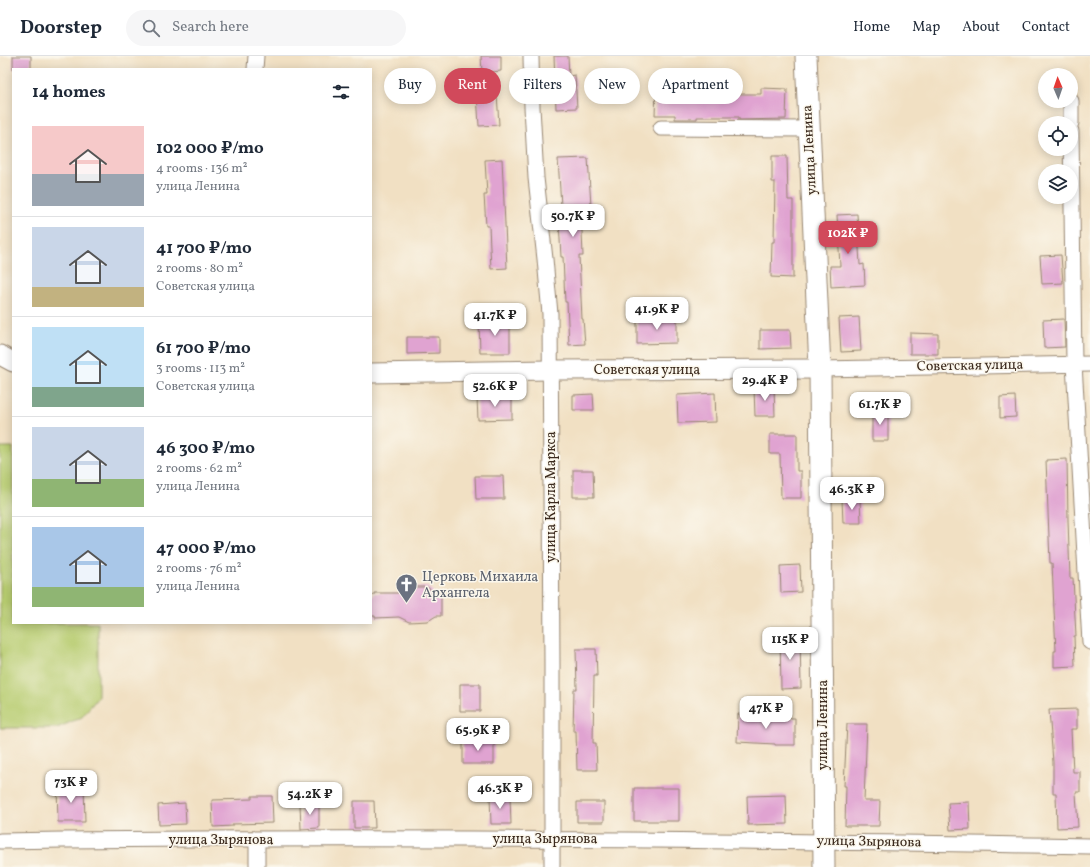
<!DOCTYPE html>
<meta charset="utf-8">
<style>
:root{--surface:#fff;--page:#f6f6f7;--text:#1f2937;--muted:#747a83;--line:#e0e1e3;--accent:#d1495b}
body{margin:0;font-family:Vollkorn,serif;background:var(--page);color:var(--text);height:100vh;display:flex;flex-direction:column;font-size:15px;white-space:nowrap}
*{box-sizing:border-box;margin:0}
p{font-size:13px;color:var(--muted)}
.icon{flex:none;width:22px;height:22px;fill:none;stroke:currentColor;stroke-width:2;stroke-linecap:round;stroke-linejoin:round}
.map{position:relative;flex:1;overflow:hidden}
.side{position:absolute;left:12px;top:12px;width:360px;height:556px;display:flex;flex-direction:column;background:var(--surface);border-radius:0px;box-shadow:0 2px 10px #0003}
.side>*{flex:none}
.top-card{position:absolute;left:384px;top:12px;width:380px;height:36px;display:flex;gap:8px}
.needle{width:26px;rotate:358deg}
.tools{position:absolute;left:1038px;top:12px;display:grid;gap:8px}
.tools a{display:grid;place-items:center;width:40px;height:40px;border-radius:50%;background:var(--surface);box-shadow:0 2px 10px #0003;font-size:20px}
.price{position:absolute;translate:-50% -34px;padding:0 9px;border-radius:8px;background:#fff;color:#222;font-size:13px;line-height:26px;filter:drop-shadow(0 1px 2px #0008)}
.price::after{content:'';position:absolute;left:50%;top:24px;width:12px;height:9px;margin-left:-6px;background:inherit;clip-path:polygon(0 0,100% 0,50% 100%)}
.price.selected{background:var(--accent);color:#fff}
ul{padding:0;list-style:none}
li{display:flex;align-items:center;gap:12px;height:100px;padding:0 20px}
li+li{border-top:1px solid var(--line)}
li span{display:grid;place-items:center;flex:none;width:112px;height:80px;border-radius:0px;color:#555}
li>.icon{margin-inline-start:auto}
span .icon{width:48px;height:48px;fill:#fffc;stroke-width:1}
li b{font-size:17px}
h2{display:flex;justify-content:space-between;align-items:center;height:48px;padding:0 20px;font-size:17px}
.pill{padding:0 14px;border-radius:18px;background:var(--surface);box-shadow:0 2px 10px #0003;font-size:14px;line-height:36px}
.pill.selected{background:var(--accent);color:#fff}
header{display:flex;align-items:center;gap:24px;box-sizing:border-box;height:56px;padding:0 20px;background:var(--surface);border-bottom:1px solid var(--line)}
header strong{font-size:19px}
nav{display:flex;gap:22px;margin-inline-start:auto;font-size:14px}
.search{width:280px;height:36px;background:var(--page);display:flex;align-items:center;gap:10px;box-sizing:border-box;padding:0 14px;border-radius:22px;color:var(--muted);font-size:15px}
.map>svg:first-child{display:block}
.green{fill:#b7cc70;stroke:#797b47}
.building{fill:#e0a3d1}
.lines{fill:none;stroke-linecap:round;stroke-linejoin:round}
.minor-casing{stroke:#968570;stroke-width:17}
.tertiary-casing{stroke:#968570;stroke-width:21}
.secondary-casing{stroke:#968570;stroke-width:23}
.minor{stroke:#fff;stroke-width:15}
.tertiary{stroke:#fff;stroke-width:19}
.secondary{stroke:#fff;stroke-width:21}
.labels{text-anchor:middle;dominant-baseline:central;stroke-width:3;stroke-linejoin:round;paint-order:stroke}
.street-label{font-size:14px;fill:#3b2a1e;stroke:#fbf7ec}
.worship-label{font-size:14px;fill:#5b616d;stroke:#fbf7ec;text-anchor:start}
</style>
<header>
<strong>Doorstep</strong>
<div class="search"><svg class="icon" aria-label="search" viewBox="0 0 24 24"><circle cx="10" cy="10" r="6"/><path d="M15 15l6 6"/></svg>Search here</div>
<nav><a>Home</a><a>Map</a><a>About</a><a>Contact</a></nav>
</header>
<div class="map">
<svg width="1090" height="811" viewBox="0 0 1090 811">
<rect width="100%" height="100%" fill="#fbf7ec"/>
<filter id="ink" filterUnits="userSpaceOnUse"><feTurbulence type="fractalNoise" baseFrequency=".025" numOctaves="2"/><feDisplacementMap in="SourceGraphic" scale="8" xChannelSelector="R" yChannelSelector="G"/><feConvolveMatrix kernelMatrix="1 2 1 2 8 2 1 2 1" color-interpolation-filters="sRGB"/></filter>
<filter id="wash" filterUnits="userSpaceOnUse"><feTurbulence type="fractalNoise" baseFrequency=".012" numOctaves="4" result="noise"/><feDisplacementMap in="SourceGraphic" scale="16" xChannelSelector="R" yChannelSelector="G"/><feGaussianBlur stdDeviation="0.9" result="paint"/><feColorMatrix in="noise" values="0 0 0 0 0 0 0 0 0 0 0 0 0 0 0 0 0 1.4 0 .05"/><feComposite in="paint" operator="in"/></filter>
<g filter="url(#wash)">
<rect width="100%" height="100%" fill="#f1e0c3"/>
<path class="green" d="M0 391H13V567H98V641L82 661 57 672H0Z"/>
<g id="blocks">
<path class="building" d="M13 0H31V13H13Z
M481 0H501V15L482 17Z
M554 0H568L569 20 575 19 577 52 556 53Z
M761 32 787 33 786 63 739 64V61H697V63H675V59H655L656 33H676V39H699V34H735V38H761Z
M497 37 499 69 479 70 477 38Z
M772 100H787L788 144H793V222L771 221 772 186H774L775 126H772Z
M588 102 591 150 581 151 583 200H579L582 263H583L585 288 569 289 567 246H565L563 201H561L559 166 562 165 558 103Z
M502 103 507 212 491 213 489 170H486L484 139H487L485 104Z
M857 158 860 209 864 208 865 229 831 231 830 210H840L837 159Z
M1061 199 1063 227 1042 228 1040 200Z
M859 261 861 295 841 296 839 262Z
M677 262V287L637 288V263Z
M1064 263 1065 291 1044 292 1043 264Z
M479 265H510V297H480Z
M760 274H790L791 292 760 293Z
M910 277 938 278V298H910Z
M407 281H439V297L407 298Z
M774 332 775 360H755L754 333Z
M715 337 716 366 678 367 677 339Z
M593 338 594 354H573V339Z
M1015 340 1016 361 1000 362V341Z
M512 341V363L478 364 477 342Z
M872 355H888V385H872Z
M770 378H797V415H801V442H781L780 398H770Z
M1067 403 1068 464 1070 522H1073L1076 580H1074L1075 610 1054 611V595H1056L1054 554 1052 507H1050L1046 404Z
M573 414H593L594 441H573Z
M475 420H503L504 443H476Z
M842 443H860L861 467H843Z
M800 509 801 536 781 537 780 510Z
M410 531H427L436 538H441V560H436L428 565 409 566 399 561 375 562V560H371V539H374V537H398Z
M800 577 801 632 781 633 780 578Z
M576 593H596L597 620H594L593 687H596L597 714H577L576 675H573L574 633H577Z
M460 628H480V655H460Z
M1077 653V673H1071L1073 716H1080V736H1076L1078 771 1057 772 1056 737H1053V706L1049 654Z
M738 658 765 659V662H795V689H775V688L737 686Z
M847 668H867L864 745H880L879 770H845L846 730H844Z
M463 685H494V708H463Z
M84 729 85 766H58L57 730Z
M634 732H679V765H634Z
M786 739 787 768 748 769 747 740Z
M252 740H272L273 767 233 768V770L213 771 212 744 252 743Z
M490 741H510L511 768H491Z
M354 745H374L375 772H354Z
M577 746H604V766H577Z
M969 746 970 773 950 774 948 747Z
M185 747 186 768 159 769 158 749Z
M300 748H319V772L301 773Z"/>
</g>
</g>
<g filter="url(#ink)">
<use href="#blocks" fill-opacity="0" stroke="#968570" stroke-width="1"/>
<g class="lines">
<defs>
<path id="minor" d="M531 0 532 51 536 122 545 203 550 258 552 608V811
M255 13 256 0
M1071 45V67
M661 72 809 73
M1071 75 1074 308 1090 586
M820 313 1090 308
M0 785C363 780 727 784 1090 790
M257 811V784"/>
<path id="tertiary" d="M0 299 13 306
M371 317 549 314 820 313"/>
<path id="secondary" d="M806 0 820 313 824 811"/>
</defs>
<use href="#minor" class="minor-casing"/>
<use href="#tertiary" class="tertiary-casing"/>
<use href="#secondary" class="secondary-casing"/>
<use href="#minor" class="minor"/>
<use href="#tertiary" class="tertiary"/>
<use href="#secondary" class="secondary"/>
</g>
</g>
<defs>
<symbol id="church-pin" viewBox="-11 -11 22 30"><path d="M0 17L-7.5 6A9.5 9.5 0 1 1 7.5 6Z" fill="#6b7280" stroke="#fbf7ec"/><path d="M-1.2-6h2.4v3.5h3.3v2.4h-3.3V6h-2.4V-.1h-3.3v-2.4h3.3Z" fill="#fff"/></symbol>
</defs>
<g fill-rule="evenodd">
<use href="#church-pin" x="394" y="516" width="25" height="34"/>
</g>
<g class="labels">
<g class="street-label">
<text transform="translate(810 94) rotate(-93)">улица Ленина</text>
<text transform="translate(970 310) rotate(-1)">Советская улица</text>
<text x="647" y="314">Советская улица</text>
<text transform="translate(551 441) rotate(-90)">улица Карла Маркса</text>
<text transform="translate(823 669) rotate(-90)">улица Ленина</text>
<text x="545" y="783">улица Зырянова</text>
<text x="221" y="784">улица Зырянова</text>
<text transform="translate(869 786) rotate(1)">улица Зырянова</text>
</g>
<g class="worship-label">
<text x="422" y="521">Церковь Михаила<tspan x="422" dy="16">Архангела</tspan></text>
</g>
</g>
</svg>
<div class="tools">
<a><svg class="needle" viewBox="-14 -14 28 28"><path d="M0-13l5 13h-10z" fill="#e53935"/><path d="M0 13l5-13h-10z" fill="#747a83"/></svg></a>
<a><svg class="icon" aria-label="locate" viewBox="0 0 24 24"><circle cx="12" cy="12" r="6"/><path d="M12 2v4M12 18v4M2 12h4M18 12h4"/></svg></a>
<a><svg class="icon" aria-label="layers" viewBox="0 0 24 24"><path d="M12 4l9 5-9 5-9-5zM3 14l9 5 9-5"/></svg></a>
</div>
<b class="price" style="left:573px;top:182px">50.7K ₽</b>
<b class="price selected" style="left:848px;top:199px">102K ₽</b>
<b class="price" style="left:657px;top:275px">41.9K ₽</b>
<b class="price" style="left:495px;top:281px">41.7K ₽</b>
<b class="price" style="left:765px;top:346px">29.4K ₽</b>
<b class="price" style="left:495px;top:352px">52.6K ₽</b>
<b class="price" style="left:880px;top:370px">61.7K ₽</b>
<b class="price" style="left:852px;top:455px">46.3K ₽</b>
<b class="price" style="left:790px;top:605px">115K ₽</b>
<b class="price" style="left:766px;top:674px">47K ₽</b>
<b class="price" style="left:478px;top:696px">65.9K ₽</b>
<b class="price" style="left:71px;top:748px">73K ₽</b>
<b class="price" style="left:500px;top:754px">46.3K ₽</b>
<b class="price" style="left:310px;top:760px">54.2K ₽</b>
<div class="top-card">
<a class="pill">Buy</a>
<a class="pill selected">Rent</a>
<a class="pill">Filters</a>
<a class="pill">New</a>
<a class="pill">Apartment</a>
</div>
<section class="side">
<h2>14 homes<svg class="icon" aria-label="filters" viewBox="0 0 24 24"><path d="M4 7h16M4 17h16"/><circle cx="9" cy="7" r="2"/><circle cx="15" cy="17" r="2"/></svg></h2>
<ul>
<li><span style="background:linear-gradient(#f6c9c9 60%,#9aa5b1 0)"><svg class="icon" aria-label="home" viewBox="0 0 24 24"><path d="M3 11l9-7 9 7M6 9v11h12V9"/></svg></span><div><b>102 000 ₽/mo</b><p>4 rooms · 136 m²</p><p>улица Ленина</p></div></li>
<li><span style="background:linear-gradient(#c9d6e8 75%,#c2b280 0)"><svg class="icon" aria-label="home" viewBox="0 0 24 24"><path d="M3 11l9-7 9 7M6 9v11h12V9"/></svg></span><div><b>41 700 ₽/mo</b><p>2 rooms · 80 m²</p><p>Советская улица</p></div></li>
<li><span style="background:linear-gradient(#bfe0f5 75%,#7fa58c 0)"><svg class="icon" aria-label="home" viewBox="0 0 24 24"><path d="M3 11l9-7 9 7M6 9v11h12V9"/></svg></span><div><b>61 700 ₽/mo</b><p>3 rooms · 113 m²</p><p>Советская улица</p></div></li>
<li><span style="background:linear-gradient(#c9d6e8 65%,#8fb573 0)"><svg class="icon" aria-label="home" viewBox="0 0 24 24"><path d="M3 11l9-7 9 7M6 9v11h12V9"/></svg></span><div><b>46 300 ₽/mo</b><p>2 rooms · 62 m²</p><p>улица Ленина</p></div></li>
<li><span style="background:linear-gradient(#a9c7e8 75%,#8fb573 0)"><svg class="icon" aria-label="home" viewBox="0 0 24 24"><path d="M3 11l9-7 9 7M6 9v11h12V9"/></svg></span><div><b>47 000 ₽/mo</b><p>2 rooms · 76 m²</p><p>улица Ленина</p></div></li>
</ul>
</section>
</div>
